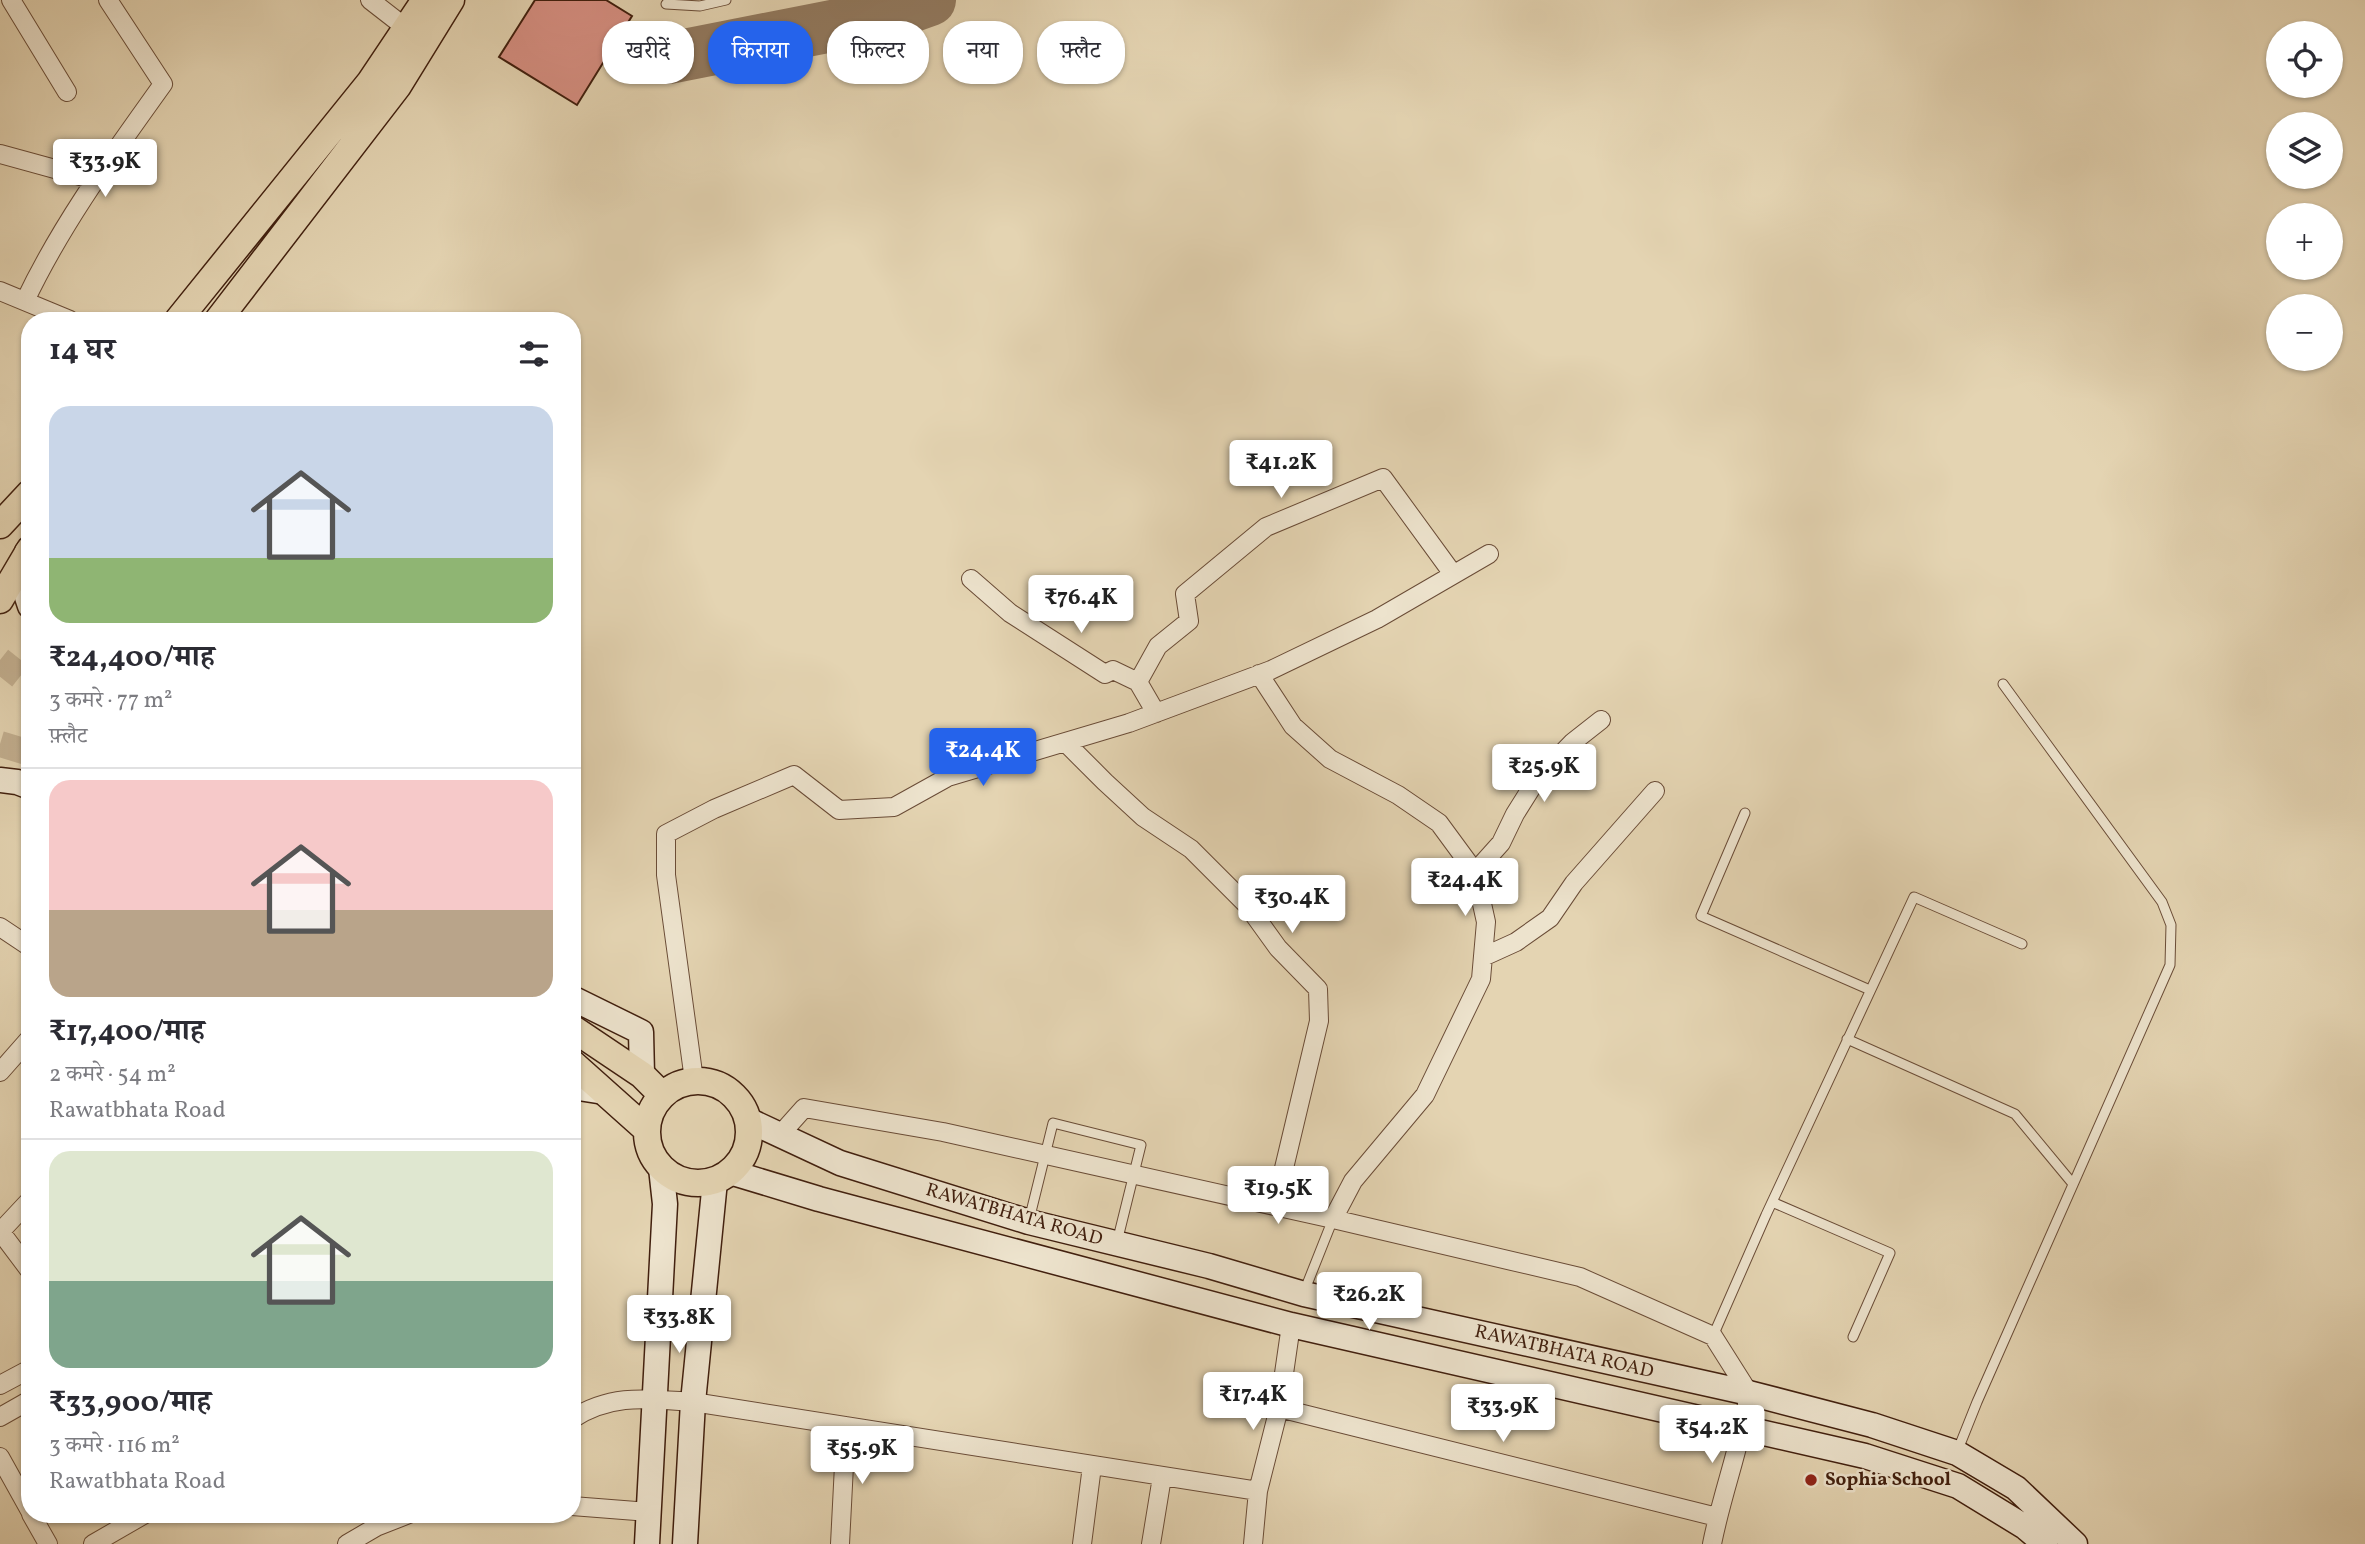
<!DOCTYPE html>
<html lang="hi">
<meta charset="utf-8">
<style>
:root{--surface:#fff;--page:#f2f2f3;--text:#2b2b33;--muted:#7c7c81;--line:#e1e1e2;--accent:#2563eb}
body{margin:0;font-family:Vollkorn,"Noto Serif Devanagari",serif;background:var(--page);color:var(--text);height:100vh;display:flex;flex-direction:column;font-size:26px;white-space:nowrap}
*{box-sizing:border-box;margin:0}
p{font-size:23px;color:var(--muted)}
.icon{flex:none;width:38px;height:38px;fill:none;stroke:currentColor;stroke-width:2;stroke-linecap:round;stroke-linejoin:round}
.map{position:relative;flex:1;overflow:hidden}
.sheet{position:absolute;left:21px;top:312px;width:560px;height:1211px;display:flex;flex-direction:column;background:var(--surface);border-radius:28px;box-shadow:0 2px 5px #0004}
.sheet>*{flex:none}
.guide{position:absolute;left:602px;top:21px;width:665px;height:63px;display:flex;gap:14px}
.controls{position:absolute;left:2266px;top:21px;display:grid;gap:14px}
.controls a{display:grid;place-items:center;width:77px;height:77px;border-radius:50%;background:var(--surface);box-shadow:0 2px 5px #0004;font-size:35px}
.price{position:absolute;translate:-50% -60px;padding:0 16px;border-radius:7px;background:#fff;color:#222;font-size:23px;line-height:46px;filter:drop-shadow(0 2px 4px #0008)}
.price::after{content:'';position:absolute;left:50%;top:42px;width:21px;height:16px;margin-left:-10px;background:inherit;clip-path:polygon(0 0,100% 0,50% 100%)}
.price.current{background:var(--accent);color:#fff}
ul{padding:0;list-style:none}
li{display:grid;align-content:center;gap:14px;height:371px;padding:0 28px}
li+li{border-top:2px solid var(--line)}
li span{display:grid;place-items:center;height:217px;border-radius:21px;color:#555}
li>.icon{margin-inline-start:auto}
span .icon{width:126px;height:126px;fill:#fffc;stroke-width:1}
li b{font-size:30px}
h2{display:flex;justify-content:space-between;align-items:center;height:84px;padding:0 28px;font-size:30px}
.chip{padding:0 24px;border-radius:28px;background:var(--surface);box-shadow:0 2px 5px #0004;font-size:24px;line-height:63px}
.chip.current{background:var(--accent);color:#fff}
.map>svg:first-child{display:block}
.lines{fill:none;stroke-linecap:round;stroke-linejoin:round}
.taxiway{stroke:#927a60;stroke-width:52}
.building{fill:#d68f82;stroke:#411f0e;stroke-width:2}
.primary-tunnel{stroke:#c3b091;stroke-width:26;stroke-dasharray:26 13;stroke-linecap:butt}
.lane-casing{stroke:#6a4c37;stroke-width:11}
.street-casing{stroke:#6a4c37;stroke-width:20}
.secondary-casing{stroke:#411f0e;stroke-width:27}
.primary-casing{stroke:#411f0e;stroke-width:29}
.lane{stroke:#ede3cd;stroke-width:9}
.street{stroke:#ede3cd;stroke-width:18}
.secondary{stroke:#ede3cd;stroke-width:24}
.primary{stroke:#e4d4b2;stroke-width:26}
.poi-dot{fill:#8f2418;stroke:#ede3cd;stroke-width:2.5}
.labels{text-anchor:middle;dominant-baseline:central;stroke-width:5;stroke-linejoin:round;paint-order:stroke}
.street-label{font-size:19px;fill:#411f0e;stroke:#ede3cd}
.poi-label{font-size:19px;font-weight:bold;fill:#411f0e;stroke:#ede3cd;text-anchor:start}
</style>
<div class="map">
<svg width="2365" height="1544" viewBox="0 0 2365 1544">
<rect width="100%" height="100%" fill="#e4d4b2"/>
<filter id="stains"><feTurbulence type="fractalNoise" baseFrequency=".00286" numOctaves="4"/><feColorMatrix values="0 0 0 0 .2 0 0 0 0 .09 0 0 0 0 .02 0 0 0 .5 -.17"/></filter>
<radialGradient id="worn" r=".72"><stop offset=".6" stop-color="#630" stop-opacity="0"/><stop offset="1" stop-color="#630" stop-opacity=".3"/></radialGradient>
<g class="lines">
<path class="taxiway" d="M669 58 888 15 930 0"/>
</g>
<path class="building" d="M535 0H606L632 16 577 105 499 57Z"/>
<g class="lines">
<path class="primary-tunnel" d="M0 660 30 684
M0 744 30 753"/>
<defs>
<path id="lane" d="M666 4 700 6 726 0
M1745 813 1701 916 1870 990
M1847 1039 2015 1114 2073 1184
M1772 1202 1890 1253 1853 1337
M1029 1220 1053 1123 1141 1145 1117 1242
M1304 1292 1333 1219
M1713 1336 1766 1215 1914 897 2022 944
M1957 1452 1977 1402 2170 965 2171 925 2162 902 2003 684"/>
<path id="street" d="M11 0 67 92
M370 0 406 28
M0 154 95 180
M0 291 70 320
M25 301C62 223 113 154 163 84L108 0
M971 579 1010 613 1105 674 1113 670 1138 682 1156 713
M1259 674 1293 726 1330 759 1398 795 1439 823 1475 872 1486 922 1481 979 1425 1095 1353 1181 1333 1219
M1138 682 1158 646 1189 621 1185 594 1266 527 1383 478 1453 574
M1066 743 1105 782 1143 817 1191 849 1247 905 1278 948 1318 989 1319 1021 1275 1206
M1475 872 1501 843 1515 814 1537 779 1573 742 1601 720
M0 927 30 947
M1483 957 1516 942 1550 918 1574 883 1655 791
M0 1072 30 1038
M694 1080 666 875V834L714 809 794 775 839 810 894 807 948 777 1129 723 1271 670 1377 619 1489 554
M779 1136 804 1108 943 1132 1333 1219 1580 1277 1713 1336 1749 1393C1741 1445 1722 1493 1712 1544
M0 1231 30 1271
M0 1232 30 1200
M0 1385 30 1369
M1279 1408 1717 1517
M0 1417 30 1400
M572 1419C612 1393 648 1399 693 1402L1258 1491
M0 1457 30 1511
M572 1506 649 1512
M31 1514 48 1544
M93 1544 145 1514
M347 1544 376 1527 409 1514
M840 1544 846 1426
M1082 1544 1092 1466
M1151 1544 1162 1477
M1253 1544 1258 1491 1279 1408 1291 1325"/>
<path id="secondary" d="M27 552V597L30 606
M0 780 17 782 30 787
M572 998 641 1032 642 1075
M572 1087 604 1092
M748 1120 840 1163 1029 1222 1209 1266 1304 1294 1749 1393 1872 1425 1957 1453 2016 1488 2075 1544
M730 1172 819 1199 1291 1325 1865 1456 1958 1486 2025 1527 2045 1544
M647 1544 665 1204 661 1168
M685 1544 693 1402 715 1181"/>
<path id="primary" d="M178 320 370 82 425 0
M218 320 398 86 451 0
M0 525 30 493
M0 600 30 549
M572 1028 642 1075 662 1095
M572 1063 647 1130
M647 1132a51 51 0 1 1 102 0a51 51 0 1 1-102 0Z"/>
</defs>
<use href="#lane" class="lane-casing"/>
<use href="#street" class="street-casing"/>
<use href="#secondary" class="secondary-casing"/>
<use href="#primary" class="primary-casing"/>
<use href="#lane" class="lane"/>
<use href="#street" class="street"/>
<use href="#secondary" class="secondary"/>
<use href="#primary" class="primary"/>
</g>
<circle class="poi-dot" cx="1811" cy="1480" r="7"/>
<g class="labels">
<g class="street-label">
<text transform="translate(1014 1215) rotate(16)">RAWATBHATA ROAD</text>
<text transform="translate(1564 1352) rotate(13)">RAWATBHATA ROAD</text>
</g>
<g class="poi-label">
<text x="1825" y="1480">Sophia School</text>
</g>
</g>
<rect width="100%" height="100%" filter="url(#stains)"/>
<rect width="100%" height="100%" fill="url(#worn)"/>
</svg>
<div class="controls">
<a><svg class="icon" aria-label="locate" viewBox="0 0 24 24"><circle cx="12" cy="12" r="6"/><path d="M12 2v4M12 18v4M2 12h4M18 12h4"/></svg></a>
<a><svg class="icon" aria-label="layers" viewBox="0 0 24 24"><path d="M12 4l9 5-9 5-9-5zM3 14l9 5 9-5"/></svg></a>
<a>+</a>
<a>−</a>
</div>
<b class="price" style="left:105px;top:199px">₹33.9K</b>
<b class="price" style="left:1281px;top:500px">₹41.2K</b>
<b class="price" style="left:1081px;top:635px">₹76.4K</b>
<b class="price current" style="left:983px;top:788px">₹24.4K</b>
<b class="price" style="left:1544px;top:804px">₹25.9K</b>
<b class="price" style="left:1465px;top:918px">₹24.4K</b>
<b class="price" style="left:1292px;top:935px">₹30.4K</b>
<b class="price" style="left:1278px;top:1226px">₹19.5K</b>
<b class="price" style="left:1369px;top:1332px">₹26.2K</b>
<b class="price" style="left:679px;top:1355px">₹33.8K</b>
<b class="price" style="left:1253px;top:1432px">₹17.4K</b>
<b class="price" style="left:1503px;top:1444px">₹33.9K</b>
<b class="price" style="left:1712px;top:1465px">₹54.2K</b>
<b class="price" style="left:862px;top:1486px">₹55.9K</b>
<div class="guide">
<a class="chip">खरीदें</a>
<a class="chip current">किराया</a>
<a class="chip">फ़िल्टर</a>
<a class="chip">नया</a>
<a class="chip">फ़्लैट</a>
</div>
<section class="sheet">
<h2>14 घर<svg class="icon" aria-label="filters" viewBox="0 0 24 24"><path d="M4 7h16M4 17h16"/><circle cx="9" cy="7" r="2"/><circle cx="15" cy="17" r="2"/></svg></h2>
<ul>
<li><span style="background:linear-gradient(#c9d6e8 70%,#8fb573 0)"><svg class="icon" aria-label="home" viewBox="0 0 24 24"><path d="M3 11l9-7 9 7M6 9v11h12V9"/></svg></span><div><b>₹24,400/माह</b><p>3 कमरे · 77 m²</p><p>फ़्लैट</p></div></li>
<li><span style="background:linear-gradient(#f6c9c9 60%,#b9a48a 0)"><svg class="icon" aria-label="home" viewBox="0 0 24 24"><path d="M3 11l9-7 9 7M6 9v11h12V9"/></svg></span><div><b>₹17,400/माह</b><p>2 कमरे · 54 m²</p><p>Rawatbhata Road</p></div></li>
<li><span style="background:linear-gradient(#dfe7d0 60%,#7fa58c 0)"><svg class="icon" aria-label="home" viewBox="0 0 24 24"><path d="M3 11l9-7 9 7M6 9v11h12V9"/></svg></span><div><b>₹33,900/माह</b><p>3 कमरे · 116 m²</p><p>Rawatbhata Road</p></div></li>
</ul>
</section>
</div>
